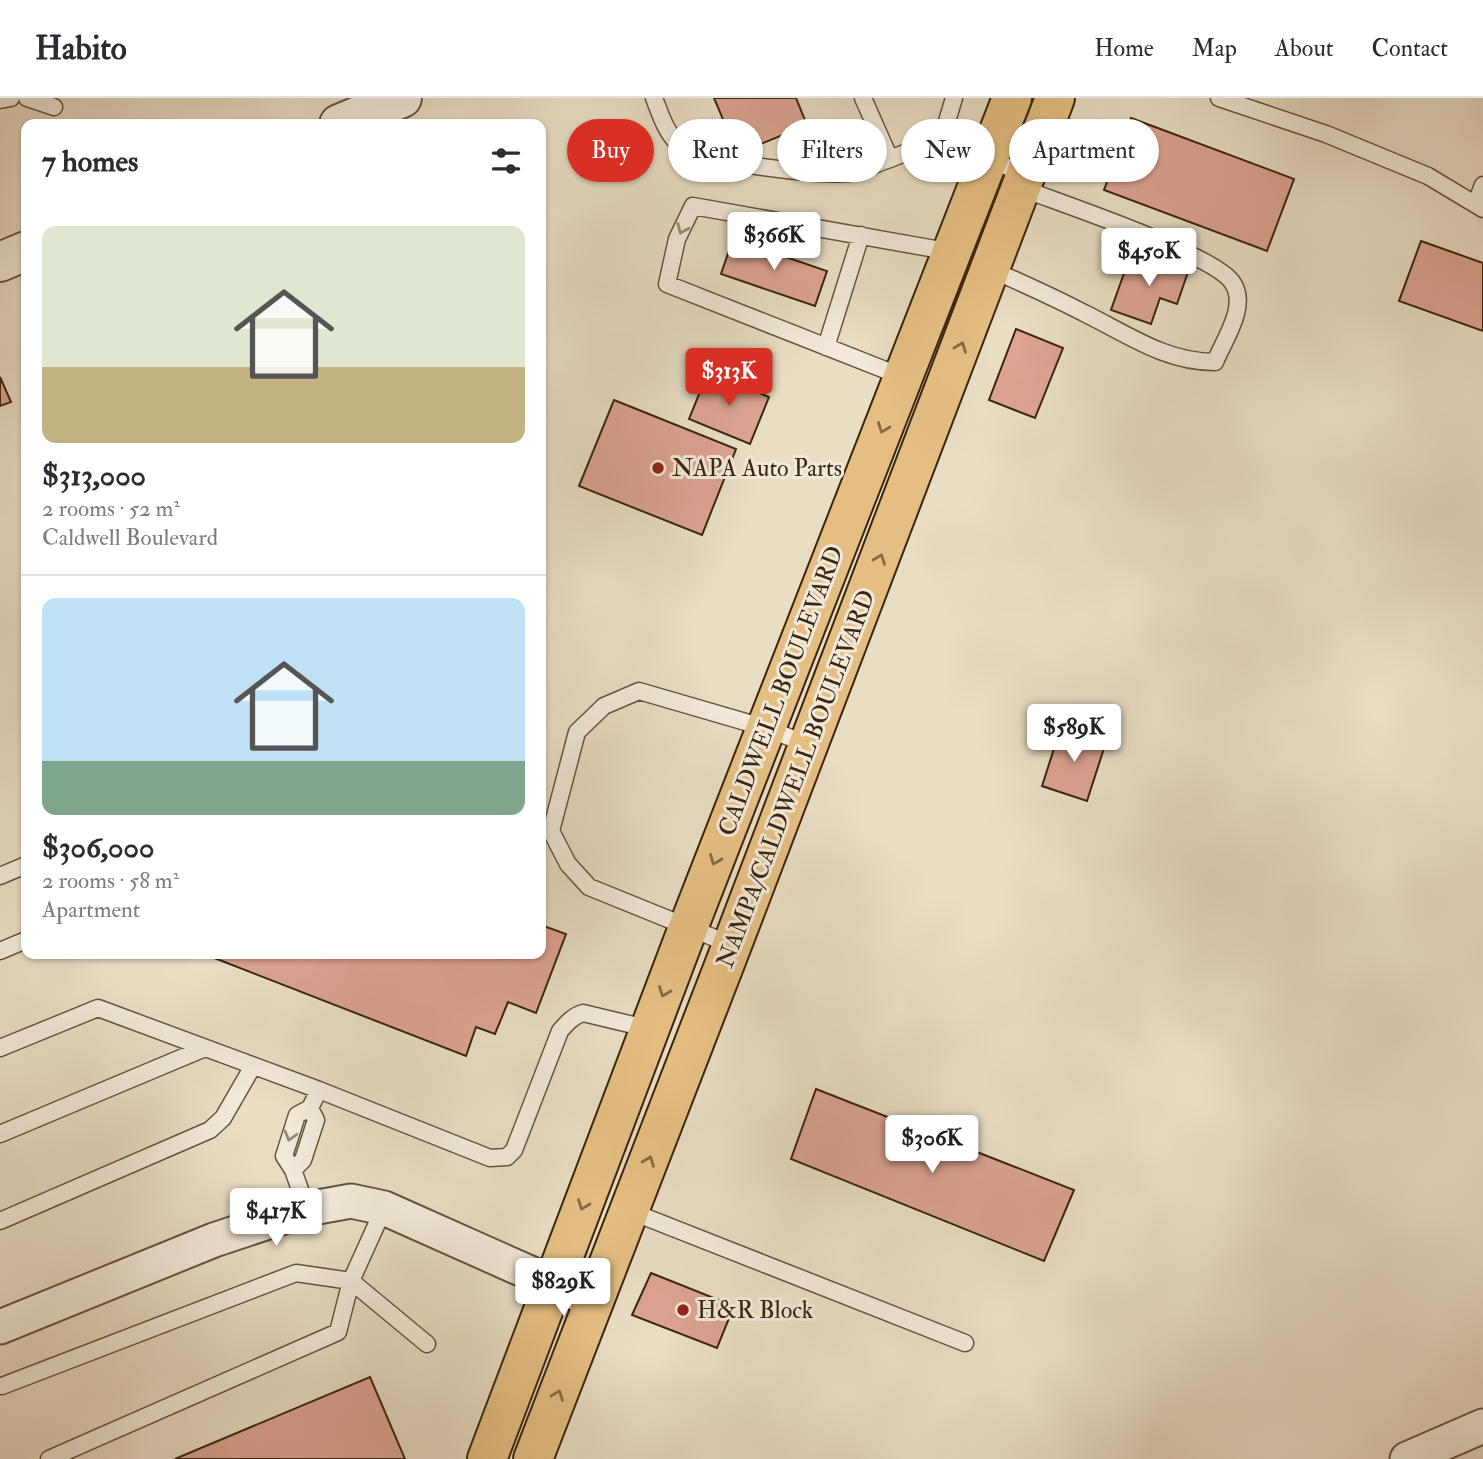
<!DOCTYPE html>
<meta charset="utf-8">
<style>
:root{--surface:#fff;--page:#f2f2f3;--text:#2b2b33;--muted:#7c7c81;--line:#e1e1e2;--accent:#d93025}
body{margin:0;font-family:"IM FELL Double Pica",serif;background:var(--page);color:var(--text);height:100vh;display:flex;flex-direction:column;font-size:26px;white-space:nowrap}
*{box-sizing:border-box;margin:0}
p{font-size:23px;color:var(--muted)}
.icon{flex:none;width:38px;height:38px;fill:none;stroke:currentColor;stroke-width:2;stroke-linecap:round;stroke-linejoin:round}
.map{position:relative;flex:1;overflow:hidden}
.side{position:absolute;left:21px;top:21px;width:525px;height:840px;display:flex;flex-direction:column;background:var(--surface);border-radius:14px;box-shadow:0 2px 5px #0004}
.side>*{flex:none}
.hud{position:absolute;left:567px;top:21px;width:665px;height:63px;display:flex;gap:14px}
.price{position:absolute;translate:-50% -60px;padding:0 16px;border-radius:7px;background:#fff;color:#222;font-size:23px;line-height:46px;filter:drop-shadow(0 2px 4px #0008)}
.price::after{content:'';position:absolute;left:50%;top:42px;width:21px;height:16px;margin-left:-10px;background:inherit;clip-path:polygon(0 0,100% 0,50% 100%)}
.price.selected{background:var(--accent);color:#fff}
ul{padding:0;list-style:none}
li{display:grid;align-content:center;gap:14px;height:371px;padding:0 21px}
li+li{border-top:2px solid var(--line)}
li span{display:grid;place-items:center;height:217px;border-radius:14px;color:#555}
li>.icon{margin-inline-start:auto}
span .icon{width:126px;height:126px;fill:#fffc;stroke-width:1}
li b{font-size:30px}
h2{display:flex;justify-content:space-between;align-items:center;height:84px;padding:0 21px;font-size:30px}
.pill{padding:0 24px;border-radius:32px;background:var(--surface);box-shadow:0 2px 5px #0004;font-size:24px;line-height:63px}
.pill.selected{background:var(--accent);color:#fff}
header{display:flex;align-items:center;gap:42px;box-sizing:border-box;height:98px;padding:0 35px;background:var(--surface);border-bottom:2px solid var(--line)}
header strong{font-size:33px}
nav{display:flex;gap:38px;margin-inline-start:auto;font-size:24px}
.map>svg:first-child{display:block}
.building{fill:#dca391;stroke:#3a260d;stroke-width:2}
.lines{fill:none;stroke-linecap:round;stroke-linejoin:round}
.service-casing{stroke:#66543b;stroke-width:19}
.minor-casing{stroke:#66543b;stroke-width:37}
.tertiary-casing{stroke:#66543b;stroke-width:42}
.primary-casing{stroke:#3a260d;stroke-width:42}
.service{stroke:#f1e9d9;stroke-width:16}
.minor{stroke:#f1e9d9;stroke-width:33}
.tertiary{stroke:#f1e9d9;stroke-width:38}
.primary{stroke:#e4be82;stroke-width:38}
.oneway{stroke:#968873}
.oneway2{stroke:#866a42}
.poi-dot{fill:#8f2418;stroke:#f1e9d9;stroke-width:2.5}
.labels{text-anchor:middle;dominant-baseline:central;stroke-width:6;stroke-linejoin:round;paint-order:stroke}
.poi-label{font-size:24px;fill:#3a260d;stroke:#f1e9d9;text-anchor:start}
.street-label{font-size:24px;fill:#3a260d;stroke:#f1e9d9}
</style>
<header>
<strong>Habito</strong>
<nav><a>Home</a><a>Map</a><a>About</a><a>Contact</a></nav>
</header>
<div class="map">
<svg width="1483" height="1361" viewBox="0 0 1483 1361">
<rect width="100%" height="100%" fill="#e9ddc4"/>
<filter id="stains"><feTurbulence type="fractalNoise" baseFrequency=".00286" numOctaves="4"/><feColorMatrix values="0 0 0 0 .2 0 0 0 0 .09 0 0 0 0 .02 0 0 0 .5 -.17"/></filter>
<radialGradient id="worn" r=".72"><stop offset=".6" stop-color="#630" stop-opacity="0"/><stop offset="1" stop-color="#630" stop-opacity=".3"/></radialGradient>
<path class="building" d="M714 0H796L807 27 751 50 746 39 733 45Z
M1131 20 1294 81 1267 153 1104 92Z
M733 141 827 173 815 208 721 176Z
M1421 143 1483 165V233L1399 203Z
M1146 155 1189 171 1177 206 1160 200 1151 226 1111 212 1127 167 1140 172Z
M1016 231 1063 250 1035 320 989 302Z
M708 274 769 299 750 346 689 321Z
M0 279 11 304 0 308Z
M614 302 736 351 702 437 579 388Z
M1061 629 1106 644 1087 703 1042 688Z
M541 827 566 836 536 915 508 904 495 936 476 929 466 958 204 856H541Z
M816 991 1074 1092 1044 1163 791 1061Z
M651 1175 734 1208 717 1250 632 1217Z
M370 1279 405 1361H175Z"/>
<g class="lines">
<defs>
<path id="service" d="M27 0 54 9
M654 0C660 15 666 36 680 47 704 65 817 78 849 75 862 73 877 65 890 61
M863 0 890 61 942 40
M954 0 942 40 1026 77
M1219 0 1326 36 1428 78 1483 111
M0 2 11 0
M1476 105 1483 87
M990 171C1022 185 1053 199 1084 215 1127 236 1165 264 1215 264 1224 242 1249 207 1232 184 1213 156 1060 105 1021 90
M826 249 861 137
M903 279 667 186 677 141 693 108 952 154
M0 778 26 767
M732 847 589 789 568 766 551 733 577 634 604 608 639 593 766 630 809 647
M0 853 26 842
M0 950 98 910 319 992
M0 1036 205 950
M293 1072 303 1062 316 1022 310 1010
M307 1111 293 1072 284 1058 297 1017 310 1010 319 992 490 1060 507 1059 514 1052 560 933C567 925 573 918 583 915L650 931
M630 1113 965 1245
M0 1123 210 1032 223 1020 253 968
M2 1288 296 1175 351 1183 427 1246
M49 1361 338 1234 351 1183 384 1110"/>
<path id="minor" d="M0 1229 214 1142 307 1111 351 1103 384 1110 595 1204
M1407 1361 1483 1328"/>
<path id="tertiary" d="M339 26 402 0
M0 164 26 153"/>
<path id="primary" d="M487 1361 688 830 1012 0
M533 1361 732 847 1055 0"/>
</defs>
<use href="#service" class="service-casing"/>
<use href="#minor" class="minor-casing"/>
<use href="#tertiary" class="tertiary-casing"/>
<use href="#primary" class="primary-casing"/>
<use href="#service" class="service"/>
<use href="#minor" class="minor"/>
<use href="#tertiary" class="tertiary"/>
<use href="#primary" class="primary"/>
</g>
<defs><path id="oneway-chevron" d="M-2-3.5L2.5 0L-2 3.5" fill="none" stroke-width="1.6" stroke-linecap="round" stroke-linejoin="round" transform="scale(1.75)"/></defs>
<g class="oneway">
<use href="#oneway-chevron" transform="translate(682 131) rotate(114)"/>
<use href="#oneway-chevron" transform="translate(290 1038) rotate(106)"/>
</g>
<g class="oneway2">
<use href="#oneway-chevron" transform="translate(961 249) rotate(-69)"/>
<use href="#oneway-chevron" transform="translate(883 330) rotate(111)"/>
<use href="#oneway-chevron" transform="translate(880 461) rotate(-69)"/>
<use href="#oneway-chevron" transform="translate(715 762) rotate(111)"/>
<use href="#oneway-chevron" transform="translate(664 894) rotate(111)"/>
<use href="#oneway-chevron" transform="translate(649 1063) rotate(-69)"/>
<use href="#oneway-chevron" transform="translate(583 1107) rotate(111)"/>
<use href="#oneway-chevron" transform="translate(558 1297) rotate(-69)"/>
</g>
<g class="poi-dot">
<circle cx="658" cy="370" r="7"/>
<circle cx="683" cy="1212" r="7"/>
</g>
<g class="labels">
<g class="poi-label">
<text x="672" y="370">NAPA Auto Parts</text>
<text x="697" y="1212">H&amp;R Block</text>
</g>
<g class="street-label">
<text transform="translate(781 593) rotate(-69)">CALDWELL BOULEVARD</text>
<text transform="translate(796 681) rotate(-69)">NAMPA/CALDWELL BOULEVARD</text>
</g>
</g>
<rect width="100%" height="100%" filter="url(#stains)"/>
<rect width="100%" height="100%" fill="url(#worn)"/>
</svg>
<b class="price" style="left:774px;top:174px">$366K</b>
<b class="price" style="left:1149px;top:190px">$450K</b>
<b class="price selected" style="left:729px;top:310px">$313K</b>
<b class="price" style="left:1074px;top:666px">$589K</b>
<b class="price" style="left:932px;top:1077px">$306K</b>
<b class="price" style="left:276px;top:1150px">$417K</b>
<b class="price" style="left:563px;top:1220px">$829K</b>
<div class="hud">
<a class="pill selected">Buy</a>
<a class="pill">Rent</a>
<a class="pill">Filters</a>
<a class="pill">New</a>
<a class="pill">Apartment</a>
</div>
<section class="side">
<h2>7 homes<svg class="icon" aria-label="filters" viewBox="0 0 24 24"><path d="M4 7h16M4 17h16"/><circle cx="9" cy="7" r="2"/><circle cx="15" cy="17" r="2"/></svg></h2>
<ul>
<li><span style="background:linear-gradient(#dfe7d0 65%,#c2b280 0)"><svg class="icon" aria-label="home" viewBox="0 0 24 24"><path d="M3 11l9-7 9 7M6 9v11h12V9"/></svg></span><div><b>$313,000</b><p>2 rooms · 52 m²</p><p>Caldwell Boulevard</p></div></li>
<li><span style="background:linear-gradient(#bfe0f5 75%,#7fa58c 0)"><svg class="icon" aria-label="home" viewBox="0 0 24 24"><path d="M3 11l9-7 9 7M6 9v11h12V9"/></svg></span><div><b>$306,000</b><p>2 rooms · 58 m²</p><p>Apartment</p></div></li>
</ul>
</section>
</div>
